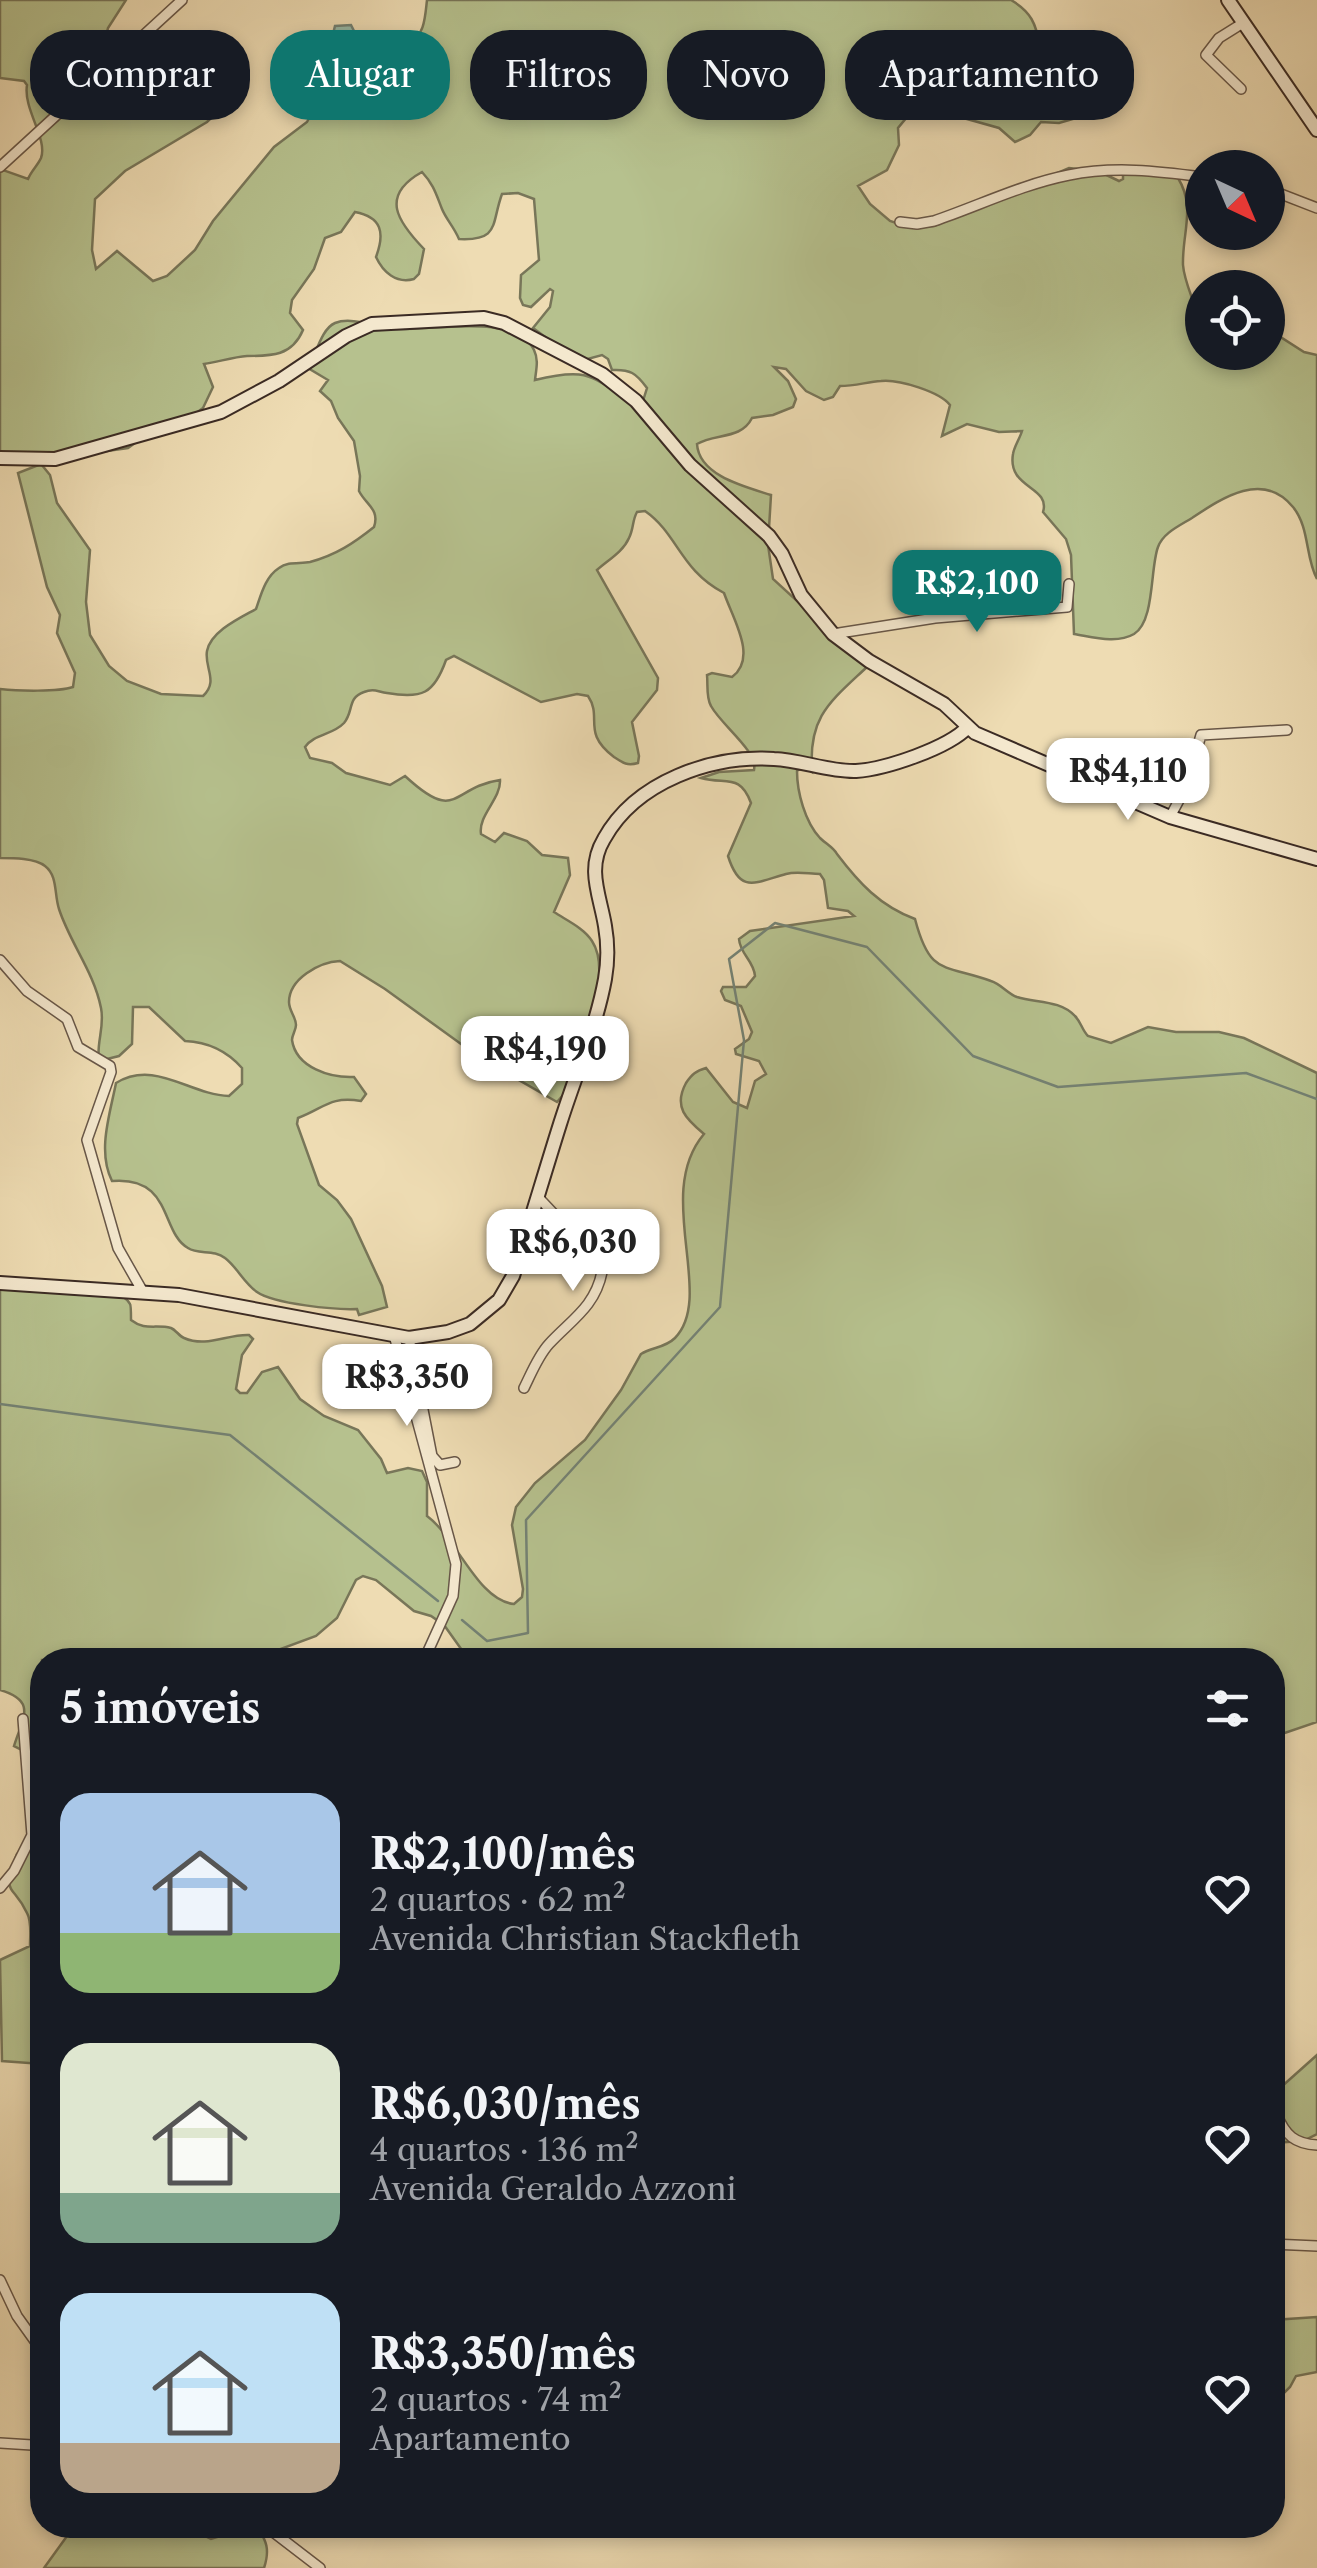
<!DOCTYPE html>
<html lang="pt">
<meta charset="utf-8">
<style>
:root{--surface:#171b24;--page:#20242c;--text:#f1f3f6;--muted:#9ea1a6;--accent:#0f766e}
body{margin:0;font-family:"Libre Caslon Text",serif;background:var(--page);color:var(--text);height:100vh;display:flex;flex-direction:column;font-size:38px;white-space:nowrap}
*{box-sizing:border-box;margin:0}
p{font-size:32px;color:var(--muted)}
.icon{flex:none;width:55px;height:55px;fill:none;stroke:currentColor;stroke-width:2;stroke-linecap:round;stroke-linejoin:round}
.map{position:relative;flex:1;overflow:hidden}
.sheet{position:absolute;left:30px;top:1648px;width:1255px;height:890px;display:flex;flex-direction:column;background:var(--surface);border-radius:40px;box-shadow:0 5px 15px #0003}
.sheet>*{flex:none}
.banner{position:absolute;left:30px;top:30px;width:1258px;height:90px;display:flex;gap:20px}
.needle{width:65px;rotate:136deg}
.buttons{position:absolute;left:1185px;top:150px;display:grid;gap:20px}
.buttons a{display:grid;place-items:center;width:100px;height:100px;border-radius:50%;background:var(--surface);box-shadow:0 5px 15px #0003;font-size:50px}
.price{position:absolute;translate:-50% -85px;padding:0 22px;border-radius:20px;background:#fff;color:#222;font-size:32px;line-height:65px;filter:drop-shadow(0 2px 5px #0008)}
.price::after{content:'';position:absolute;left:50%;top:60px;width:30px;height:22px;margin-left:-15px;background:inherit;clip-path:polygon(0 0,100% 0,50% 100%)}
.price.active{background:var(--accent);color:#fff}
ul{padding:0;list-style:none}
li{display:flex;align-items:center;gap:30px;height:250px;padding:0 30px}
li span{display:grid;place-items:center;flex:none;width:280px;height:200px;border-radius:30px;color:#555}
li>.icon{margin-inline-start:auto}
span .icon{width:120px;height:120px;fill:#fffc;stroke-width:1}
li b{font-size:42px}
h2{display:flex;justify-content:space-between;align-items:center;height:120px;padding:0 30px;font-size:42px}
.chip{padding:0 35px;border-radius:40px;background:var(--surface);box-shadow:0 5px 15px #0003;font-size:35px;line-height:90px}
.chip.active{background:var(--accent);color:#fff}
.map>svg:first-child{display:block}
.green{fill:#b6c18e;stroke:#787659;stroke-width:2.5}
.water{fill:#9abca9;stroke:#748274;stroke-width:2.5}
.lines{fill:none;stroke-linecap:round;stroke-linejoin:round}
.stream{stroke:#748274;stroke-width:2.5}
.street-casing{stroke:#685748;stroke-width:12}
.secondary-casing{stroke:#3b2b24;stroke-width:16}
.street{stroke:#f4e8ce;stroke-width:9}
.secondary{stroke:#f4e8ce;stroke-width:12}
</style>
<div class="map">
<svg width="1317" height="2568" viewBox="0 0 1317 2568">
<rect width="100%" height="100%" fill="#eedcb3"/>
<filter id="stains"><feTurbulence type="fractalNoise" baseFrequency=".002" numOctaves="4"/><feColorMatrix values="0 0 0 0 .2 0 0 0 0 .09 0 0 0 0 .02 0 0 0 .5 -.17"/></filter>
<radialGradient id="worn" r=".72"><stop offset=".6" stop-color="#630" stop-opacity="0"/><stop offset="1" stop-color="#630" stop-opacity=".3"/></radialGradient>
<path class="green" d="M0 0H126L108 28 105 40C118 57 136 57 156 61L173 93 177 89 176 78 201 85 225 79 244 87 207 122 125 171 95 199 92 250 96 269 117 251 153 281 167 276 195 250 213 221 274 147 307 122 327 85 347 93 370 41 384 37 409 43C425 35 425 17 427 0H1011C1031 12 1036 23 1040 47L1029 54 1045 91 1049 96C1059 95 1064 86 1076 88L1090 98 1097 112 1059 123 1041 122 1030 135 1015 142 999 128 917 105 898 128 899 145 887 170 858 186 870 204 890 221 908 227 934 226 1069 168 1098 171 1119 181 1123 179V172L1178 178C1196 207 1182 233 1183 265 1184 278 1190 292 1194 304L1202 308V352H1268V329L1304 352 1317 355V579C1305 557 1310 528 1293 507 1263 470 1222 498 1192 518 1179 526 1163 533 1158 547 1150 568 1155 621 1134 634 1117 644 1093 637 1074 634L1071 555 1066 539 1043 512C1051 486 1007 489 1013 454 1014 447 1020 438 1022 431L999 432 967 424 942 436 950 405C940 392 899 379 881 381 867 382 855 386 840 386L833 397 824 400 806 391 786 369 774 367 788 381 796 399 793 407 773 415 752 418C741 440 715 433 697 444 699 476 746 487 771 495L768 545 773 579 868 666C830 702 808 716 812 772L803 767 797 771C797 792 805 822 820 838 826 844 833 847 837 854 859 883 880 906 915 919 930 976 943 964 991 981 1001 984 1008 994 1017 997 1037 1003 1060 1000 1075 1016 1081 1022 1082 1030 1088 1036L1111 1043 1148 1027 1176 1032H1219L1244 1038 1317 1073V1722L1273 1737 1272 1660H469L444 1625 431 1616 414 1611 376 1580 363 1576 356 1580 337 1618 316 1636 251 1660H42V1760L14 1746C23 1717 37 1701 0 1690V1289C24 1288 119 1279 130 1304 131 1305 131 1319 131 1320 145 1331 156 1324 171 1328 176 1330 179 1336 184 1338 207 1348 227 1334 249 1335L253 1339 242 1355 236 1389 240 1393H247L262 1372 278 1367 300 1399 324 1416 358 1430 381 1459 387 1473 408 1468 422 1471 427 1482V1516C457 1538 478 1601 514 1604L522 1597 523 1589 512 1525 516 1507 535 1483 585 1440 621 1390 641 1354C652 1347 665 1348 675 1338 716 1296 653 1194 704 1134 686 1119 673 1107 686 1083 692 1074 696 1071 706 1068L733 1102 747 1108 755 1081 766 1074 759 1061 736 1054 735 1049 749 1039 752 1032 741 1006 725 1000 721 991 723 987H746L755 976C754 961 740 954 739 939L750 931 854 916 848 911 828 908 824 880 820 874C809 874 797 871 786 874 754 883 740 894 728 856L751 803C740 773 726 785 701 778L719 772 754 770C758 751 722 726 711 706 706 698 708 685 707 675L712 673 732 677C758 658 733 619 724 593 680 570 678 534 645 511L637 512C632 521 634 528 629 538 623 552 608 560 597 570L658 678 657 690 632 722 639 756 638 763C627 766 623 763 614 757 581 732 603 718 588 696L577 694 541 702 454 656 446 660C434 694 422 699 387 693 378 692 374 688 364 692 347 698 354 711 344 723 333 735 314 734 305 747L310 758 332 763 346 773 390 785 405 776C458 825 451 787 500 780 501 799 478 815 481 834L495 842 504 833 527 841 542 855 568 858 570 875 554 912C566 920 584 928 592 941 615 976 578 1057 564 1094L557 1102 479 1057 385 989 340 961C319 962 289 979 289 1002 289 1011 296 1017 296 1025 296 1030 292 1035 292 1040 296 1068 331 1078 354 1077L366 1094 361 1101C329 1096 325 1108 298 1118L297 1124 319 1185 337 1200 351 1219 382 1286 387 1307 359 1315 357 1309C336 1310 274 1304 257 1292 244 1283 237 1267 225 1258 214 1249 198 1255 188 1248 160 1232 173 1176 112 1181 97 1151 110 1114 116 1083 155 1059 190 1095 229 1096L242 1084V1068C227 1051 209 1042 185 1041L149 1007H133L132 1044 119 1056 99 1061C96 1043 105 1027 101 1008 94 972 70 943 59 909 54 894 58 876 45 866 35 858 13 858 0 858V689C18 691 58 692 73 687L75 673 57 633 60 615 47 587 18 473 41 464 50 475 57 503 90 550 86 602 90 635 109 666 127 681 161 694 203 696C219 681 204 668 207 651 211 631 240 618 256 609 261 595 265 577 279 568 288 561 300 564 310 562 336 555 354 543 374 527 380 509 366 505 359 491L360 476 354 441 338 418 331 401 320 391 328 380 308 368C316 355 321 329 335 323 352 316 378 328 396 329 430 331 516 312 534 350 539 360 536 370 535 380 587 367 591 375 633 404H642L647 388C636 373 630 369 612 370L608 359 602 355 584 360 574 358 533 328 550 307 553 291 550 289 531 307 523 305 520 298 521 275 539 260 534 199 518 193 502 194C491 224 500 241 459 239 454 227 446 219 442 209 436 194 434 185 422 172 379 196 398 222 424 249L419 274 414 279C396 284 383 272 376 257 385 233 382 217 355 212L341 232 325 238 314 269 292 300 290 313 303 330C292 356 272 356 247 356 233 357 218 362 204 364L213 387 203 408 188 419 146 435 128 448 107 451 0 454V169L28 179C31 171 38 165 41 158 48 139 23 109 27 85L24 81 0 78Z
M42 1841V2064L2 2061 0 1960 30 1946C30 1935 32 1922 27 1913 14 1884 0 1896 17 1854Z
M1317 2055V2134L1303 2141 1273 2143 1272 2128 1280 2132 1285 2130 1280 2088Z
M1317 2317V2372L1296 2376 1290 2387 1273 2404V2320Z
M75 2525H196L201 2534 211 2539 227 2534 235 2525H256C267 2541 270 2550 264 2568H44Z"/>
<path class="water" d="M351 25 357 37C353 59 337 68 319 80L316 67 331 42 335 26Z"/>
<g class="lines">
<path class="stream" d="M0 1404 230 1435 438 1601
M462 1620 487 1641 528 1633 526 1520 720 1307 744 1040 729 959 775 923 867 947 973 1056 1058 1087 1246 1073 1317 1099"/>
<defs>
<path id="street" d="M1241 89 1206 55 1219 38 1243 23
M0 167 182 0
M1268 189 1317 208
M900 222 917 224 934 221C978 206 1023 184 1069 175 1113 166 1158 171 1202 177
M833 634 935 618 1067 607 1069 584
M1170 817 1186 787 1201 735 1287 730
M0 960 27 991 67 1019 78 1047 110 1066 111 1072 87 1140 118 1248 143 1292
M394 1335 456 1564 453 1596 424 1660
M409 1338 432 1456 440 1465 455 1462
M524 1388C531 1374 538 1356 549 1344 571 1320 595 1307 602 1272L586 1248 538 1197
M0 1888 14 1871 32 1835 23 1719
M1277 2115C1285 2135 1295 2144 1317 2145
M1272 2244 1317 2246
M0 2280 17 2316 42 2351
M0 2443 32 2445 42 2438
M264 2525 320 2568"/>
<path id="secondary" d="M1228 0 1317 130
M0 458 55 459 221 412 279 381 346 336 372 324 484 318 504 323 602 374 636 401 690 465 769 536 782 554 801 595 833 634 869 661 944 704 975 733 1170 817 1317 859
M0 1283 179 1295 409 1338 448 1332 470 1324 499 1300 513 1276C529 1226 544 1175 560 1124 575 1076 596 1028 605 979 608 962 608 943 605 926 600 895 586 869 604 839 636 781 712 755 774 759 801 760 829 772 856 771 886 769 948 748 968 727"/>
</defs>
<use href="#street" class="street-casing"/>
<use href="#secondary" class="secondary-casing"/>
<use href="#street" class="street"/>
<use href="#secondary" class="secondary"/>
</g>
<rect width="100%" height="100%" filter="url(#stains)"/>
<rect width="100%" height="100%" fill="url(#worn)"/>
</svg>
<div class="buttons">
<a><svg class="needle" viewBox="-14 -14 28 28"><path d="M0-13l5 13h-10z" fill="#e53935"/><path d="M0 13l5-13h-10z" fill="#9ea1a6"/></svg></a>
<a><svg class="icon" aria-label="locate" viewBox="0 0 24 24"><circle cx="12" cy="12" r="6"/><path d="M12 2v4M12 18v4M2 12h4M18 12h4"/></svg></a>
</div>
<b class="price active" style="left:977px;top:635px">R$2,100</b>
<b class="price" style="left:1128px;top:823px">R$4,110</b>
<b class="price" style="left:545px;top:1101px">R$4,190</b>
<b class="price" style="left:573px;top:1294px">R$6,030</b>
<b class="price" style="left:407px;top:1429px">R$3,350</b>
<div class="banner">
<a class="chip">Comprar</a>
<a class="chip active">Alugar</a>
<a class="chip">Filtros</a>
<a class="chip">Novo</a>
<a class="chip">Apartamento</a>
</div>
<section class="sheet">
<h2>5 imóveis<svg class="icon" aria-label="filters" viewBox="0 0 24 24"><path d="M4 7h16M4 17h16"/><circle cx="9" cy="7" r="2"/><circle cx="15" cy="17" r="2"/></svg></h2>
<ul>
<li><span style="background:linear-gradient(#a9c7e8 70%,#8fb573 0)"><svg class="icon" aria-label="home" viewBox="0 0 24 24"><path d="M3 11l9-7 9 7M6 9v11h12V9"/></svg></span><div><b>R$2,100/mês</b><p>2 quartos · 62 m²</p><p>Avenida Christian Stackfleth</p></div><svg class="icon" aria-label="heart" viewBox="0 0 24 24"><path d="M12 20l-8-8c-3-5 5-10 8-4 3-6 11-1 8 4z"/></svg></li>
<li><span style="background:linear-gradient(#dfe7d0 75%,#7fa58c 0)"><svg class="icon" aria-label="home" viewBox="0 0 24 24"><path d="M3 11l9-7 9 7M6 9v11h12V9"/></svg></span><div><b>R$6,030/mês</b><p>4 quartos · 136 m²</p><p>Avenida Geraldo Azzoni</p></div><svg class="icon" aria-label="heart" viewBox="0 0 24 24"><path d="M12 20l-8-8c-3-5 5-10 8-4 3-6 11-1 8 4z"/></svg></li>
<li><span style="background:linear-gradient(#bfe0f5 75%,#b9a48a 0)"><svg class="icon" aria-label="home" viewBox="0 0 24 24"><path d="M3 11l9-7 9 7M6 9v11h12V9"/></svg></span><div><b>R$3,350/mês</b><p>2 quartos · 74 m²</p><p>Apartamento</p></div><svg class="icon" aria-label="heart" viewBox="0 0 24 24"><path d="M12 20l-8-8c-3-5 5-10 8-4 3-6 11-1 8 4z"/></svg></li>
</ul>
</section>
</div>
